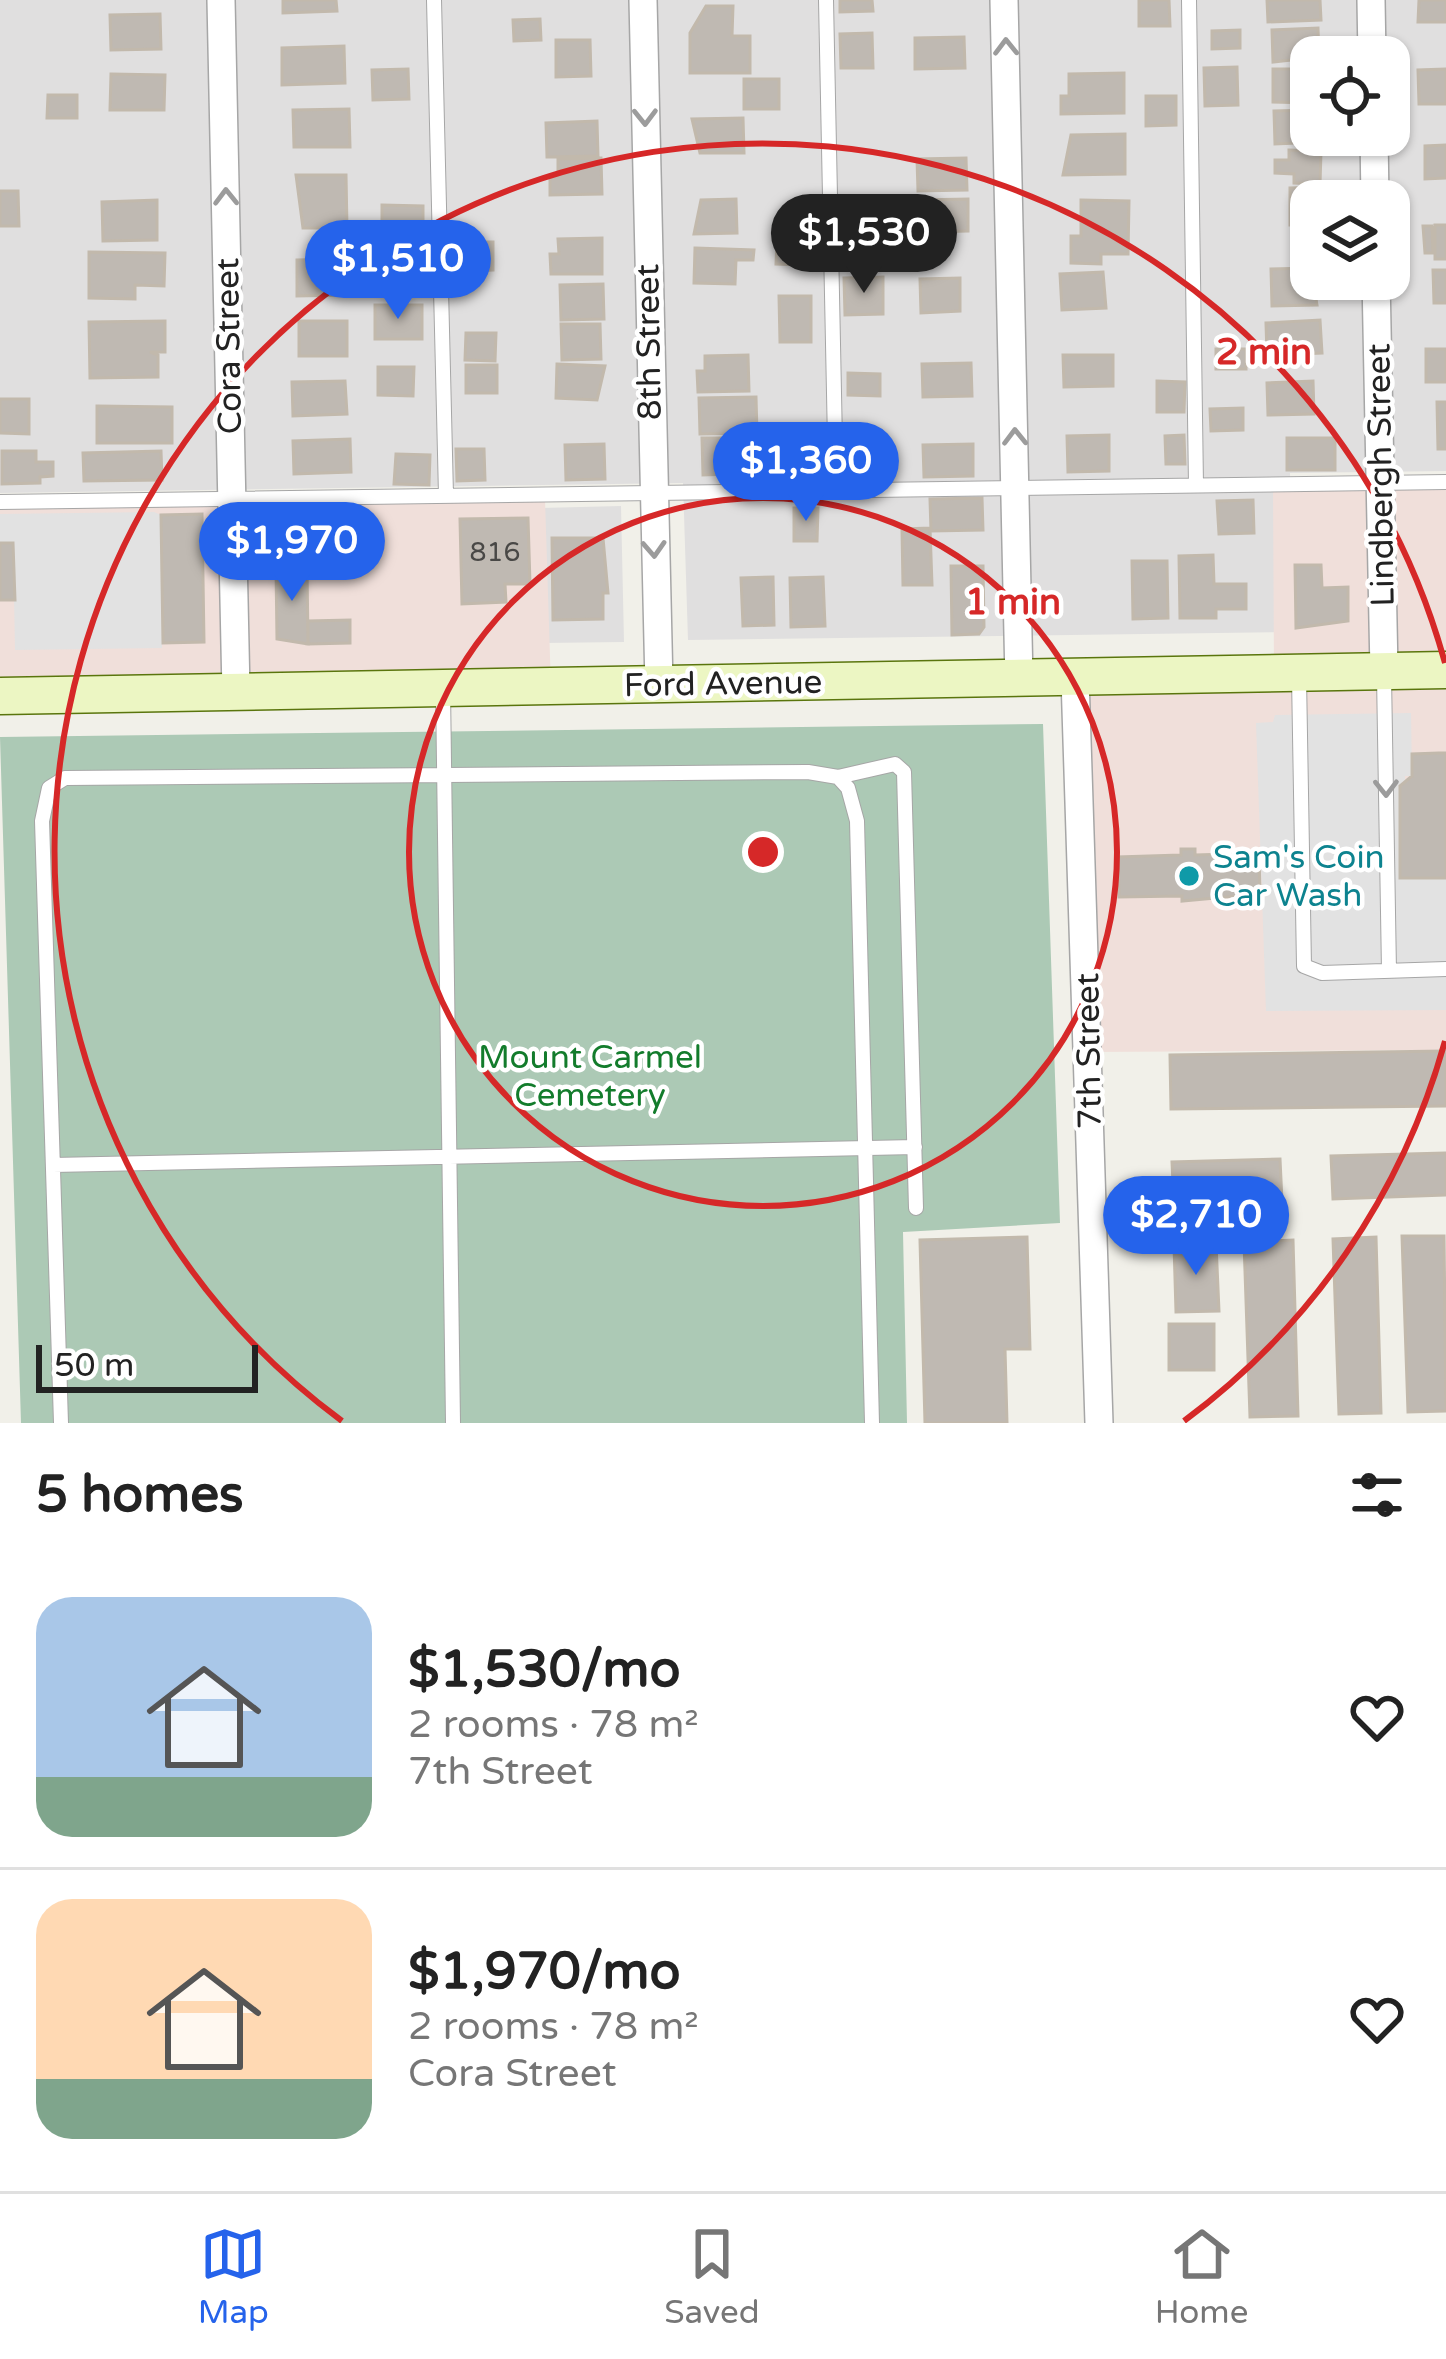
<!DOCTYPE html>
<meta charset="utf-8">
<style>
:root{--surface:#fff;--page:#f6f6f6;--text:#222;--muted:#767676;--line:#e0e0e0;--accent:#2563eb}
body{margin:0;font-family:"Varela Round",sans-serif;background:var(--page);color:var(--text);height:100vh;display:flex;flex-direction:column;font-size:45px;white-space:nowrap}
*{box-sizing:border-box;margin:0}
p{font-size:39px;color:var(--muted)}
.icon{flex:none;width:66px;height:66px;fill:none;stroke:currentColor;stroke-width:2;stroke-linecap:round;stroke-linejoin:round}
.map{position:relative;height:1423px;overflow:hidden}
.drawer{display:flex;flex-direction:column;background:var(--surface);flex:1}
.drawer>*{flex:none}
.controls{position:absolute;left:1290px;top:36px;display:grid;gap:24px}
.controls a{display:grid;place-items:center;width:120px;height:120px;border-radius:24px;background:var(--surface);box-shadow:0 3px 9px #0004;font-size:60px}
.scale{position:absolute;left:36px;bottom:30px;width:222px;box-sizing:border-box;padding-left:12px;border:6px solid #222;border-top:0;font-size:33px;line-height:42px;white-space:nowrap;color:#222;-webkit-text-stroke:9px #fff;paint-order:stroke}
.price{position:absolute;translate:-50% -102px;padding:0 27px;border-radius:42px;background:var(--accent);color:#fff;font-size:39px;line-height:78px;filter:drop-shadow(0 3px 6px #0008)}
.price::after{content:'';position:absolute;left:50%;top:72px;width:36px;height:27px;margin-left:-18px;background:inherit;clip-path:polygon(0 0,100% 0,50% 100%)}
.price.on{background:#222;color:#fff}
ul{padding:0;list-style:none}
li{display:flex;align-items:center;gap:36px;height:300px;padding:0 36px}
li+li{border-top:3px solid var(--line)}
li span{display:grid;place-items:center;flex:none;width:336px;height:240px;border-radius:36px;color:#555}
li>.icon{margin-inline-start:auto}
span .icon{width:144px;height:144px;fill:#fffc;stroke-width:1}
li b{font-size:51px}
h2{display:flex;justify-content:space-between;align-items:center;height:144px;padding:0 36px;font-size:51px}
.tabs{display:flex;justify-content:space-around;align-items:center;height:168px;border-top:3px solid var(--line);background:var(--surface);font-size:33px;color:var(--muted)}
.tabs a{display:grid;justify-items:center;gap:6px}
.tabs .on{color:var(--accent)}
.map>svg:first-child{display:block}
.residential{fill:#e0dfdf;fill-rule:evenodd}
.commercial{fill:#f0dfda}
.cemetery{fill:#acc9b5}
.parking{fill:#e2e2e2}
.building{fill:#bfb9b2;stroke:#c2b9ac;stroke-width:3}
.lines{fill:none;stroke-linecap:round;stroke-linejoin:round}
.service-casing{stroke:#a6a6a6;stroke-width:16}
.minor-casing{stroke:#a6a6a6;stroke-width:30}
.secondary-casing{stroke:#5a750d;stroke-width:39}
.service{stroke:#fff;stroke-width:14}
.minor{stroke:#fff;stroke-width:27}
.secondary{stroke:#ecf6c3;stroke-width:36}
.oneway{stroke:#9c9c9c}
.ring{fill:none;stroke:#d62828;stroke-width:6}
.culture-dot{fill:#0f9aa8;stroke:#fff;stroke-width:4.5}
.labels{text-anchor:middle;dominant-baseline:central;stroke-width:9;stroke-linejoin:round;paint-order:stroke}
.number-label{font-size:27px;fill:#494846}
.street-label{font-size:33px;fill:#222;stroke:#fff}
.culture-label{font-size:33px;fill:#0d838f;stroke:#fff;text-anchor:start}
.park-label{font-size:33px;fill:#137c2c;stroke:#fff}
.centre{fill:#d62828;stroke:#fff;stroke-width:6}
.ring-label{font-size:36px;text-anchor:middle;font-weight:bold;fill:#d62828;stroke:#fff;stroke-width:9;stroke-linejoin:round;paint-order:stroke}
</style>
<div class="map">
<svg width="1446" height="1423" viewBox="0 0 1446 1423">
<rect width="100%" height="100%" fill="#f1f0e9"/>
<path class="residential" d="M0 0H1446V471L1290 473 1292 632 688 640 683 483 0 493ZM1311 57H1389V135H1311ZM1311 201H1389V279H1311Z
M621 506 624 642 543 643 540 508Z"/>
<path class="commercial" d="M1446 481V1050L1090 1052 1075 678 1274 674 1273 485Z
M545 499 551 688 0 696V503Z"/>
<path class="cemetery" d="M1043 724 1060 1223 903 1232 907 1423H21L0 737Z"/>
<path class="parking" d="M154 512 161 515 162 648 15 650 13 543H0V514Z
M1411 713 1412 776H1405L1400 877 1446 878V1010L1266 1011 1256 723 1273 722 1275 715Z"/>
<path class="building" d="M283 0H336L337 11 283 13Z
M840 0H872L873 11 840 12Z
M1139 0H1169L1170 26H1139Z
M1267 0H1320L1321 20 1268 22Z
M1419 0H1446V22H1418Z
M706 6H733L732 36H750V73H690V33Z
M160 14 161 49 111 50 110 15Z
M540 19 541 40 514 41 513 20Z
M1318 28 1319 57 1273 62 1272 30Z
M1240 30V48L1212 49V31Z
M872 33 873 68H841L840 34Z
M964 37 965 68 915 69V38Z
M556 40H590L591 76 556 77Z
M344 46 345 83 282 85V48Z
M1237 67 1238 105 1205 106 1204 68Z
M408 69 409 99 373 100 372 70Z
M1273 69H1311V103L1273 102Z
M1446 69V104H1419L1418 70Z
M1124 73V113L1061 114V96H1069V74Z
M111 74 165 75 164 110H110Z
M744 79H779V109H744Z
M48 95H77V118H47Z
M1146 96H1176V125L1146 126Z
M349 109 350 147H294L293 110Z
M1311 110V135H1321V142L1275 144 1274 111Z
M743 118 744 153H700L692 119Z
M597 121 598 156 547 157 546 123Z
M1125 134V174L1063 175 1071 135Z
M1446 145V178L1425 179V146Z
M1289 150 1321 151 1320 184 1294 183V174L1275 173V160H1289Z
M601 158 602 194 550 195V175H558V159Z
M966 158 967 190 918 191 917 159Z
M296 175H346L347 228H303Z
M1323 187V201H1311V225H1290V188Z
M0 191H18L19 226H0Z
M847 197 884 198V233L846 232Z
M736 199 737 233 694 234 701 200Z
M968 199V231L919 232V200Z
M157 200V240L103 241 102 202Z
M1081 200 1129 201 1128 254H1101V264L1071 263V236H1081Z
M382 205 423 206V241L382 240Z
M1435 225H1446V259H1435Z
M1423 226H1432L1433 253H1425Z
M602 238V274H551L550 254H559L558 239Z
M848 239H873V266L849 267Z
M777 240 803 241 802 265 776 264Z
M462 242H493V270L463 271Z
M382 245H410L411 265H382Z
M695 248 754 250 753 260H736L735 284 694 283Z
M89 252 165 253 164 286 135 285V299L89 298Z
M345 259V295L297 296V260Z
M1311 268 1317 305 1272 306 1271 269Z
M1433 270H1446V303H1434Z
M1103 272 1106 308 1062 310 1060 274Z
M883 277V314L845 315 844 278Z
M960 278V311L921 313 920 279Z
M603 284 604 319 561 320 560 285Z
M779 296H811V342H780Z
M375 305H422V339H375Z
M1320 320 1322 353 1267 355 1266 323Z
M165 321V352H150L158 355V377L90 378 89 322Z
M299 321H347V356H299Z
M561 324H600L601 359 562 360Z
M466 333H496L495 361 465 360Z
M1216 349H1246V369H1216Z
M1426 349H1446V382H1426Z
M748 355 749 391 698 392 697 371H705V356Z
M1063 355H1113V386L1064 387Z
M971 363 972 396 923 397 922 364Z
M557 364 605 366 597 400 556 398Z
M466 365H497V393H466Z
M378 367H414L413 396 378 395Z
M848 373 880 374V396L848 395Z
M345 381 347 414 293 416 292 382Z
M1157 381 1185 382 1184 412H1157Z
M1313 381 1314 414 1268 415 1267 383Z
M756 397 757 433 700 434 699 398Z
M0 399H29V434L0 433Z
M1437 402H1446V449H1438Z
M97 406 172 407V443H97Z
M1243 408V430L1211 431 1210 409Z
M1109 435V471L1068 472 1067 436Z
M1184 435 1185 464H1166L1165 436Z
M702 438H759L760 473 703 475Z
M1287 438H1335V470H1287Z
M350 439 351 472 294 474 293 441Z
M604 444 605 479 566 480 565 445Z
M973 444V476L924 477 923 445Z
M456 449H484L485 480 457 481Z
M2 451H36V462H53V476L40 477V483L2 484Z
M161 451 162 480 84 481 83 453Z
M850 452H878V479L850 478Z
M396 454 430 455 429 485 394 484Z
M982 498 983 530 931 531 930 499Z
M1253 500 1254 533 1219 534 1217 501Z
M794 508H818L817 541H794Z
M202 514 204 642 163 643 161 515Z
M528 518 530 584H505L506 602 462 604 460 519Z
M930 528 932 585H903L902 529Z
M552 538H603L608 593H603V619L553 620Z
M0 543H13L15 600H0Z
M1213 555 1214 584H1246V609H1216V618H1180L1179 556Z
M1132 561H1167L1168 618 1133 619Z
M1295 565H1321L1322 588 1348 587V621L1296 628Z
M276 566H307L308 644 277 639Z
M951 566H983L984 627 979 634 952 635Z
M773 577 774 625 743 626 741 578Z
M823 577 825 626 791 627 790 578Z
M350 620V643L308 644V621Z
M1439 753H1446V878H1400V786L1412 776V754Z
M1181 849H1195V855L1259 853 1260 894 1182 901V896L1119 897 1118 857 1181 855Z
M1446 1051V1106L1171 1109 1170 1055Z
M1446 1153V1195L1333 1199 1331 1156Z
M1280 1159 1282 1201 1174 1205 1172 1162Z
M1402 1236H1444L1446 1411 1408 1412Z
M1027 1237 1030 1349H1005L1007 1423H925L920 1240Z
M1376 1237 1381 1413 1339 1414 1333 1239Z
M1293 1240 1298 1416 1250 1417 1244 1242Z
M1216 1243 1219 1311 1176 1312 1174 1244Z
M1169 1324H1214V1370H1169Z"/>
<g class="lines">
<defs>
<path id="service" d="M434 0 446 495
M826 0 836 491
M1189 0 1196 485
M0 502 1446 482
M1384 676 1389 971
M1299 677 1304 966 1322 973 1446 969
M443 689 453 1423
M838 777 848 788 857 821 872 1423
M53 1165 915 1147
M61 1423 42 821 49 788 65 778 808 772 838 777 895 764 904 772 916 1208"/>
<path id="minor" d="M221 0 236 692
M643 0 659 685
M1004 0 1019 680
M1371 0 1372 57
M1374 135 1375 201
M1376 279 1384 671
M1075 678 1099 1423"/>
<path id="secondary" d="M0 696 1446 670"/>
</defs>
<use href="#service" class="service-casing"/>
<use href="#minor" class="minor-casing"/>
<use href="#secondary" class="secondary-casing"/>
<use href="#service" class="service"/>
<use href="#minor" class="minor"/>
<use href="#secondary" class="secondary"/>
</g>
<defs><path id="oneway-chevron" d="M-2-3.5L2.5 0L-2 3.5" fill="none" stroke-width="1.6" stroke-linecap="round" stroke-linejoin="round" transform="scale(3)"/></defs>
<g class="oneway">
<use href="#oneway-chevron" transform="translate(1006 47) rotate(-91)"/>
<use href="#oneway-chevron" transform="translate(645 117) rotate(89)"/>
<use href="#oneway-chevron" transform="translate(226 197) rotate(-91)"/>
<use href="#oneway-chevron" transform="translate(1015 437) rotate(-91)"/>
<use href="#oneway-chevron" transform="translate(654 549) rotate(87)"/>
<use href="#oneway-chevron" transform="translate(1386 788) rotate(89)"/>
</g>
<g class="ring">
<circle cx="763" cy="852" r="354"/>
<path d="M1445 1041A708 708 0 0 1 1184 1421M342 1421A708 708 0 1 1 1445 663"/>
</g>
<circle class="culture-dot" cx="1189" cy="876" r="12"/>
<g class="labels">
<g class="number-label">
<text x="495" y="552">816</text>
</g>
<g class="street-label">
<text transform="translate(649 342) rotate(-91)">8th Street</text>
<text transform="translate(229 346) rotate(-91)">Cora Street</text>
<text transform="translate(1381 475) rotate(-91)">Lindbergh Street</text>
<text transform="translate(723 684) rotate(-1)">Ford Avenue</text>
<text transform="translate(1089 1051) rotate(-91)">7th Street</text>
</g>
<g class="culture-label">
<text x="1213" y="857">Sam's Coin<tspan x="1213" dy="38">Car Wash</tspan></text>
</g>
<g class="park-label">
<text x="590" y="1057">Mount Carmel<tspan x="590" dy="38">Cemetery</tspan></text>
</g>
</g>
<circle cx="763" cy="852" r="18" class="centre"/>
<g class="ring-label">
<text x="1264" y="364">2 min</text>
<text x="1013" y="614">1 min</text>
</g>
</svg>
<div class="controls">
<a><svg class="icon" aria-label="locate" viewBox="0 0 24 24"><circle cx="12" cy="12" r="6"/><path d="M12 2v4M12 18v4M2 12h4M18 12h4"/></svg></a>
<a><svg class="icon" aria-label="layers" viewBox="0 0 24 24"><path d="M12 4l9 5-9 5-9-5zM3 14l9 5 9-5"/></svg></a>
</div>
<div class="scale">50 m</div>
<b class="price on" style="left:864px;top:296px">$1,530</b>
<b class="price" style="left:398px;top:322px">$1,510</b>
<b class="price" style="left:806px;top:524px">$1,360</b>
<b class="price" style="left:292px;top:604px">$1,970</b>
<b class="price" style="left:1196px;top:1278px">$2,710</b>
</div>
<section class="drawer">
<h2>5 homes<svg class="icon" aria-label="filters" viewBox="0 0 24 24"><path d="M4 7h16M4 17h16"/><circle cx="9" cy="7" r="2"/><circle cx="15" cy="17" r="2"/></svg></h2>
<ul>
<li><span style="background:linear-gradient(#a9c7e8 75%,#7fa58c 0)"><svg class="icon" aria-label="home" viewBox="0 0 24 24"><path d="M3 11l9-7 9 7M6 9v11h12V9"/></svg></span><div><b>$1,530/mo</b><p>2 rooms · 78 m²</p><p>7th Street</p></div><svg class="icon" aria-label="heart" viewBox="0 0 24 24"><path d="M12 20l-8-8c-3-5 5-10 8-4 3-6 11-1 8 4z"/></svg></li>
<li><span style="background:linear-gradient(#ffd9b3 75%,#7fa58c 0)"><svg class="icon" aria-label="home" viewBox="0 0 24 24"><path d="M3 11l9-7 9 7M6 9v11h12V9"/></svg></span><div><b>$1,970/mo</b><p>2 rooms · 78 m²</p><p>Cora Street</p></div><svg class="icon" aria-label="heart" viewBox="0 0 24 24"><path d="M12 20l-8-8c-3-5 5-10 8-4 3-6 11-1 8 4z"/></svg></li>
</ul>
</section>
<nav class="tabs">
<a class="on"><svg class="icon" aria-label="map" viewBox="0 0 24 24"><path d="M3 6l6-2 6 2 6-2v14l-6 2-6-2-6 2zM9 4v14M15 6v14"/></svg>Map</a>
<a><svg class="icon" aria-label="saved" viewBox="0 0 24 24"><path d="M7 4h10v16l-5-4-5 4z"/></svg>Saved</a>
<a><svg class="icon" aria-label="home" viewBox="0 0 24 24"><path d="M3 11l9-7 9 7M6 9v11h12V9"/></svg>Home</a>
</nav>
